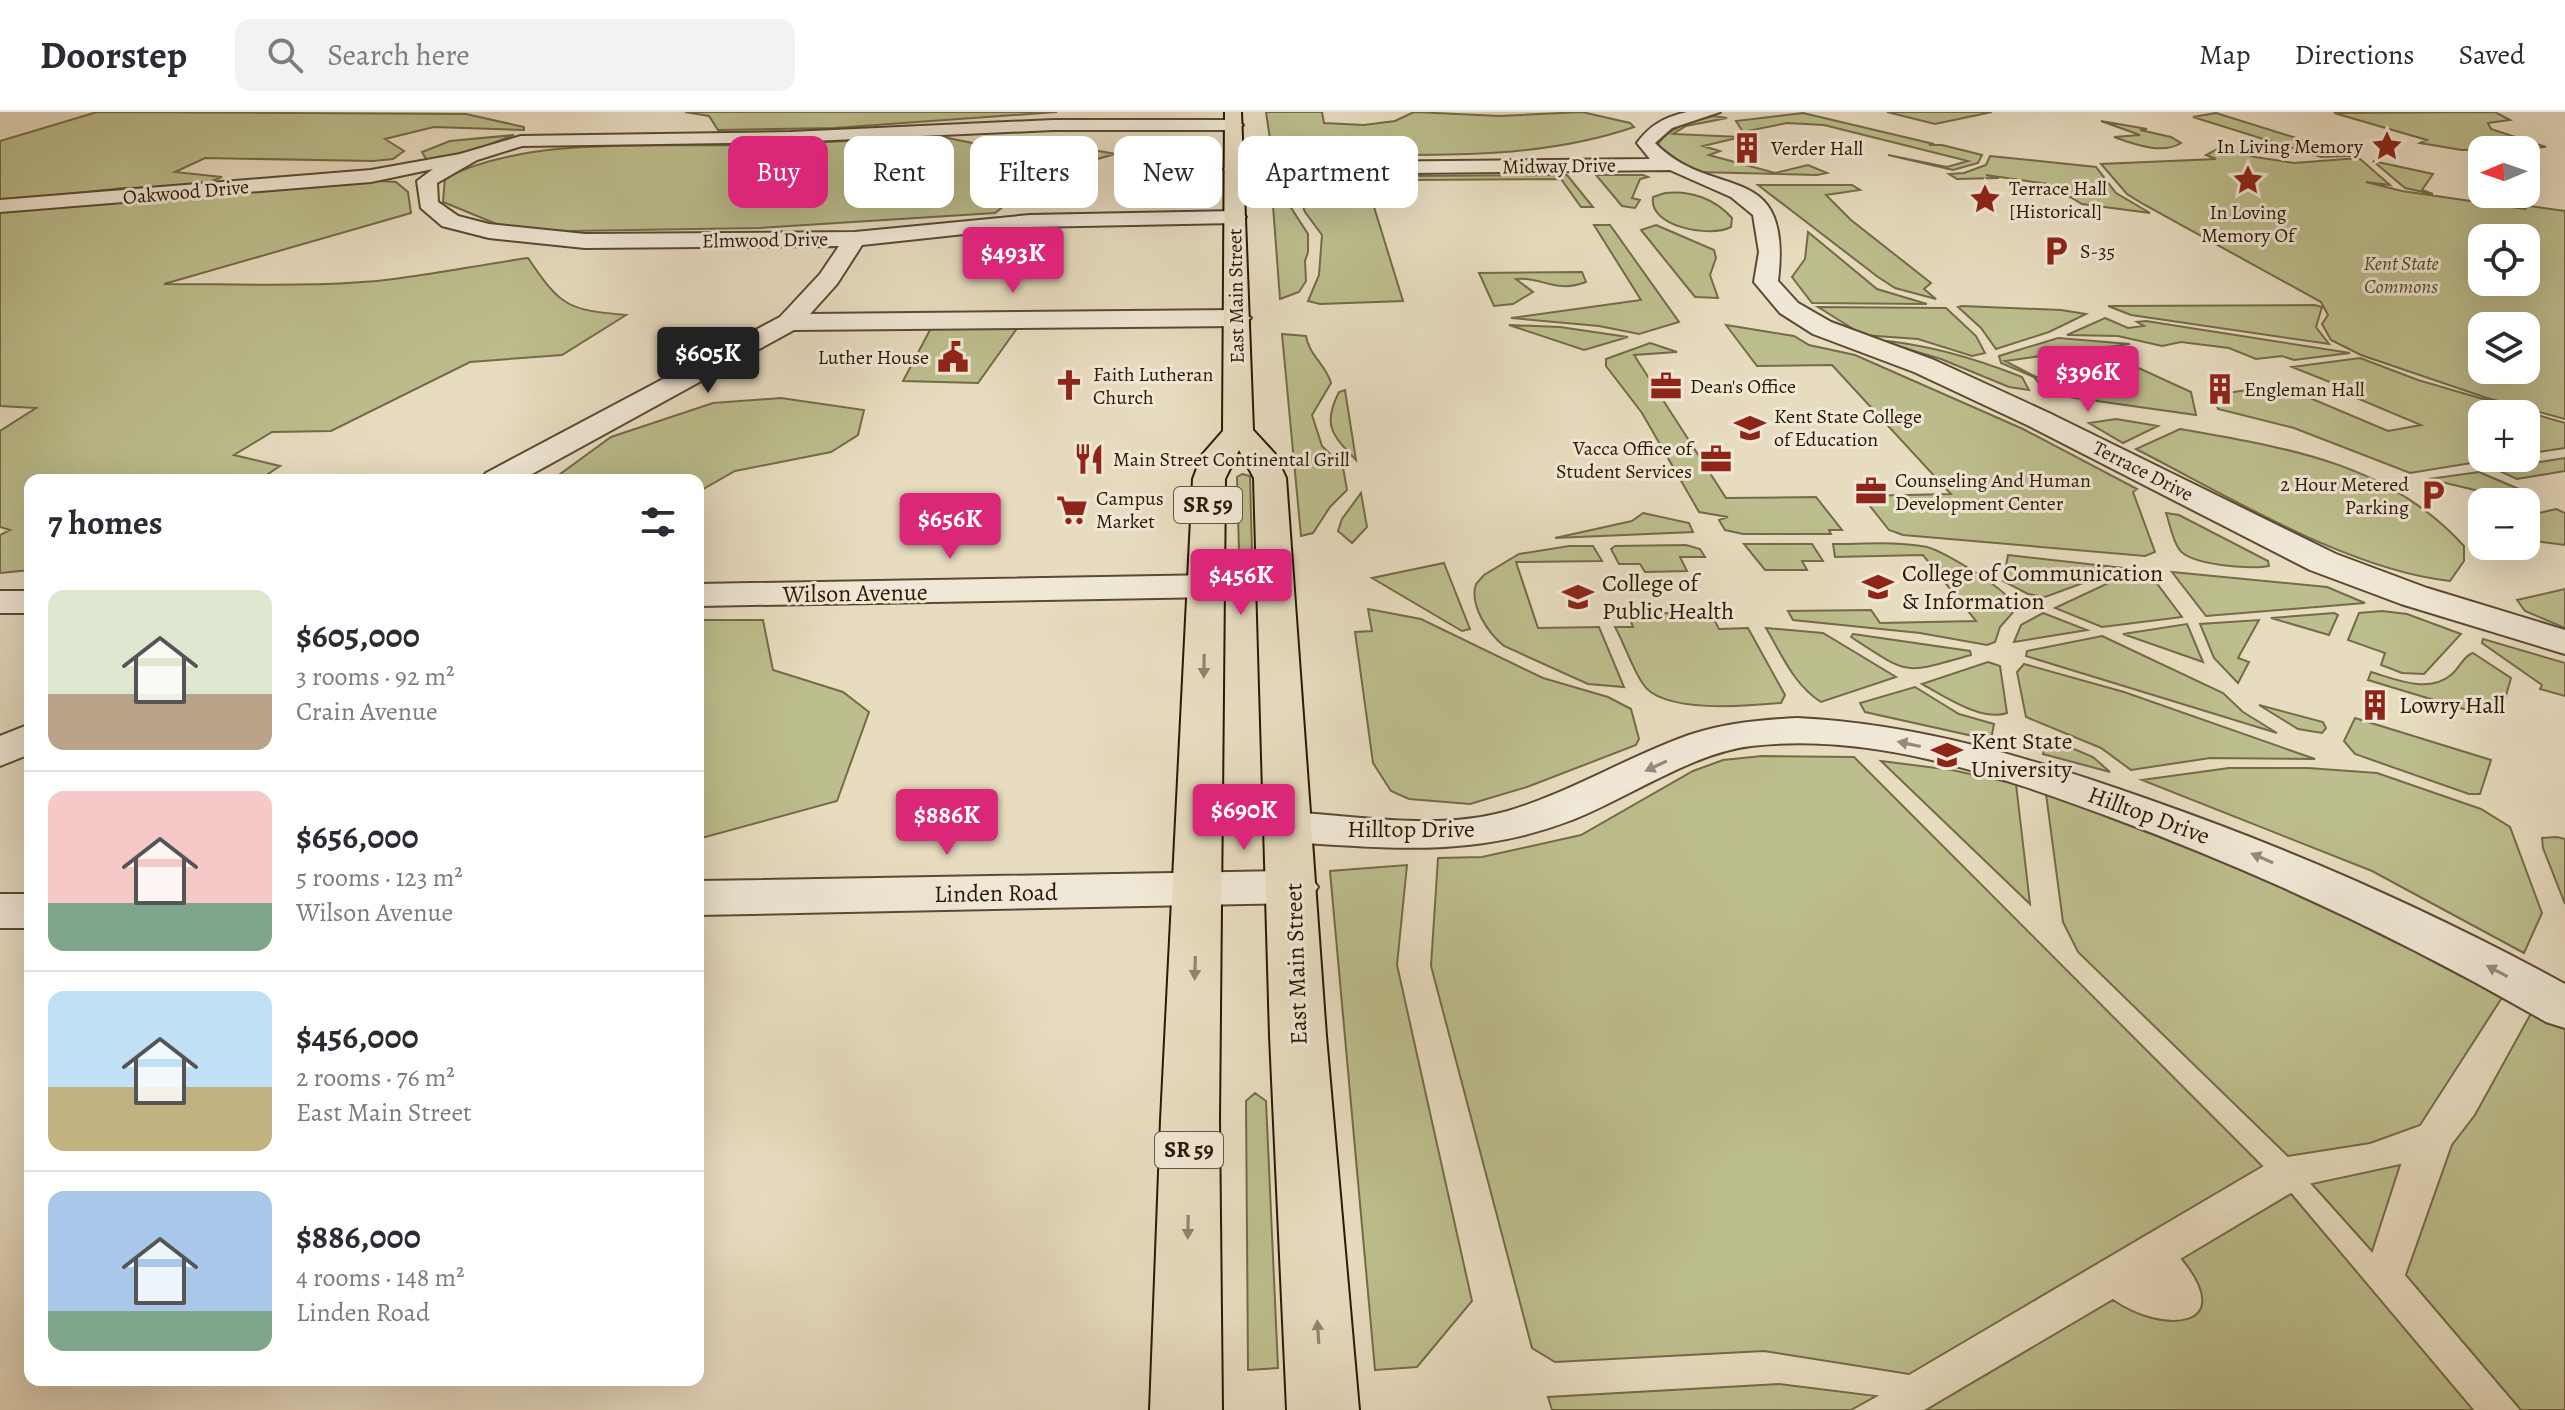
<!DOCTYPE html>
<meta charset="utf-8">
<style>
:root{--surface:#fff;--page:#f2f2f3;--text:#2b2b33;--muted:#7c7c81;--line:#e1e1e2;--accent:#db2777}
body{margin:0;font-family:Alegreya,serif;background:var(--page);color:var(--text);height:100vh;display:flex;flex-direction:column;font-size:30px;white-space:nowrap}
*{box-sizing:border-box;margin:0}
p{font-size:26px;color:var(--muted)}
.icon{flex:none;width:44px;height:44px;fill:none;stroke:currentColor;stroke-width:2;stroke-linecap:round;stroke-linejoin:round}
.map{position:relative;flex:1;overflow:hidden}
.sheet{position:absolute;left:24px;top:362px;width:680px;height:912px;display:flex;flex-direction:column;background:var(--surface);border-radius:16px;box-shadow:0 8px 32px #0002}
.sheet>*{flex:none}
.hud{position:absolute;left:728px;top:24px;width:760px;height:72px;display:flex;gap:16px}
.needle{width:52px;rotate:268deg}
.fabs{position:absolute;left:2468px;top:24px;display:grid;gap:16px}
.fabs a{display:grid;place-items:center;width:72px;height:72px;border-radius:16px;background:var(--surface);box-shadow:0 8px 32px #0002;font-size:40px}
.price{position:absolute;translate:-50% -68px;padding:0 18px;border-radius:8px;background:var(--accent);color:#fff;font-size:26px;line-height:52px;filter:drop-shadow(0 2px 4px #0008)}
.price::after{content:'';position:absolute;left:50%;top:48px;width:24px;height:18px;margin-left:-12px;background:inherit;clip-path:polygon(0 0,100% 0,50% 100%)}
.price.active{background:#222;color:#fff}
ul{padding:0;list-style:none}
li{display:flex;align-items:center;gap:24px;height:200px;padding:0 24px}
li+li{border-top:2px solid var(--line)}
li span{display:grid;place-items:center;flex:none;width:224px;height:160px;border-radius:16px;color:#555}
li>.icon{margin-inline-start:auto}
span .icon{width:96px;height:96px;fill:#fffc;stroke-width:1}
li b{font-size:34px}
h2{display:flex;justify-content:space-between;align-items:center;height:96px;padding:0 24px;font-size:34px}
.chip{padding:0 28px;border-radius:16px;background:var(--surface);box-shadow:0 8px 32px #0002;font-size:28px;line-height:72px}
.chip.active{background:var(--accent);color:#fff}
header{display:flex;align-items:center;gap:48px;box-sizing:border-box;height:112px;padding:0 40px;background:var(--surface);border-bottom:2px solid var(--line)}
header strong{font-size:38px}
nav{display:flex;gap:44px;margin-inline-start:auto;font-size:28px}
.search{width:560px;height:72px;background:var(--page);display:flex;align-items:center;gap:20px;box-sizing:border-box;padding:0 28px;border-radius:16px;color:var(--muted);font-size:30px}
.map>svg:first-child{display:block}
.green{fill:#bdbe8d;stroke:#746b48;stroke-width:2;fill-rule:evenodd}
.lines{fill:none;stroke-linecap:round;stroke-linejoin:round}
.minor-casing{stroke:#5b4932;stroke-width:4}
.primary-casing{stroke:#2c1803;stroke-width:4}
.minor{fill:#f0e8d6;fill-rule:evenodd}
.primary{fill:#e8dcc0;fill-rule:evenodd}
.oneway{fill:#93846b}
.oneway2{fill:#988a77}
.labels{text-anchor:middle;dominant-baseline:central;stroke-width:6;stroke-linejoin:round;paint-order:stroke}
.far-poi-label{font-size:20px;fill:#2c1803;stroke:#f0e8d6;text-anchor:start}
.far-street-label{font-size:20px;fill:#2c1803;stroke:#f0e8d6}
.far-park-label{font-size:20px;font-style:italic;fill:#584a2c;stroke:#f0e8d6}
.shield{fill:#f0e8d6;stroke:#675642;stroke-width:2}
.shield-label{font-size:22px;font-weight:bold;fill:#2c1803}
.poi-label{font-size:24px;fill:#2c1803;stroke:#f0e8d6;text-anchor:start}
.street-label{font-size:24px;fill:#2c1803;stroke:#f0e8d6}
</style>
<header>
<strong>Doorstep</strong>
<div class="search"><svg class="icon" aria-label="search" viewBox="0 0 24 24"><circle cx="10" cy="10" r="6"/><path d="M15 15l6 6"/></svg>Search here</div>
<nav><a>Map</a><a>Directions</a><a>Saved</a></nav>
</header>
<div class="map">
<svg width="2565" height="1298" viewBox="0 0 2565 1298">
<rect width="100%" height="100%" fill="#e8dcc0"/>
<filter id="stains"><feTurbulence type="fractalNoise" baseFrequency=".0025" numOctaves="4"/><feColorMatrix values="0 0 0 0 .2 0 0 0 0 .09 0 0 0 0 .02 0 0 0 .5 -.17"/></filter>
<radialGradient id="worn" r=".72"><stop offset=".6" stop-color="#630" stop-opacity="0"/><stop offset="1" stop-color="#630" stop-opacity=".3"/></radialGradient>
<path class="green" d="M97 0 466 2 524 15V18L434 15 385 27 404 39 393 47 373 49 205 46 175 60 222 65 200 74 124 76 0 89V29Z
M685 0H1057L834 16 718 18 709 4Z
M1266 0H1322L1324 11 1364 13 1395 9 1414 0 1500 4 1582 0 1630 11 1634 15C1524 53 1400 41 1285 42L1271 34Z
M1887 0H1992L1935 12Z
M2495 0 2510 8 2488 11 2491 17 2546 35 2462 38 2420 31 2427 28 2334 1Z
M1803 1 1934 32 1929 33H1942L1982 43 1978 51 1953 58 1888 43 1947 55 1968 49 1824 13 1787 11 1743 20 1736 9Z
M2216 1 2354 44 2321 45 2193 5Z
M1713 4 1727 6 1686 14 1673 22 1741 25 1703 34 1720 39 1709 43 1775 61 1808 53 1827 61 1817 63 1694 60 1657 33C1671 14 1690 10 1713 4Z
M2101 9 2147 17 2140 18 2171 25 2181 31C2162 43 2134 32 2114 25L2140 23Z
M514 23 467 41 428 50 422 40 450 29Z
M938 24 987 34 976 50 1011 48 1067 33 1115 42 1045 62 995 101 760 116 568 119 504 115 443 90 445 66C529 24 649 35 741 33 807 32 872 27 938 24Z
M2221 35 2255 45 2294 51 2359 46 2390 73 2366 70 2402 79 2525 97 2529 94 2565 99V307L2487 286 2361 243 2331 228 2322 212 2328 203 2321 190 2143 92 2127 82 2101 52 2216 47 2206 43ZM2482 126H2526V170H2482ZM2526 214V258H2482V214Z
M1990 44 2096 55 2116 81 2150 101 2082 92 2048 72 1986 63 1999 66 1957 67 1949 62 1964 61 1986 53Z
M2373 49 2433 62 2422 78 2433 82 2405 76Z
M1282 63 1288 91 1308 122V140L1305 149 1306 169 1299 180 1280 187 1271 67Z
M1567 63 1593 95H1581L1561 67 1410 68 1408 64Z
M1596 63H1643L1648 65 1640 67 1632 86 1640 88 1635 96 1622 94Z
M1399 64V68L1366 69 1403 189 1320 192 1308 189 1319 163 1322 123 1305 100 1296 78 1307 68 1319 65Z
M363 68 396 70 408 80 411 101 164 172C234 172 306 175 377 169 427 164 478 153 528 146 561 195 568 198 626 203L562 243 470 250 331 319 272 320 234 343 280 354 259 368H30V458L0 461V423L10 418 0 415V319L36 296 0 294V98Z
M1758 73H1852L1860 78 1826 83 1851 108 1931 171 1924 177 1936 187 1895 176 1878 165Z
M1665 81C1691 78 1715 87 1732 106L1731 115C1711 126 1648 115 1653 85Z
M1594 113H1610L1679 210 1639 222 1599 214 1511 206 1641 188Z
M1656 113 1714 138 1716 146 1710 163 1718 186 1695 185 1641 118Z
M1808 120 1877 177 1927 192 1812 191 1792 165 1805 147Z
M1582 160 1586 170C1555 182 1541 164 1516 167L1533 180 1513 192 1494 194 1479 161Z
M2314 193 2322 195 2316 215 2329 232 2131 203 2108 194Z
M1962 194 2061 198 2086 202 2049 220 1996 237 1981 216 1958 195Z
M1818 195 1946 196 1976 224 1985 241 1972 244 1918 227 1863 223Z
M2105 206 2128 216 2144 214 2137 210 2146 209 2350 241 2294 248 2282 244 2256 247 2229 236 2181 230 2162 234 2118 224 2067 223Z
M1509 213 1560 215 1628 225 1584 238Z
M1726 213 1794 224 1809 233 1855 243 2023 317 2137 377 2133 380 2155 440 2145 444 1903 423 1889 418 1862 384 1951 382 1832 253 1757 254Z
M1018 215 978 271 903 269 931 216Z
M1282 222 1306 224C1309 243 1326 253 1331 271L1312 303 1322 334 1343 355 1347 378 1330 395 1313 421 1301 424Z
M2058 226 2130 232 2005 249 2036 265 2130 252 2191 280 2196 303 2048 282 2034 265 2001 251 1999 244Z
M1877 228C1925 232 1977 247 2022 265L2029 278 2009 275 1941 247Z
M1650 231 1677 240 1634 243 1726 386 1816 385 1842 418H1829L1831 422H1743L1725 418 1719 408 1728 405 1699 400 1642 301 1606 254V247Z
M2360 246 2418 268 2565 311V336L2526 342V302H2482V346H2502L2410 361 2294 316 2218 297 2214 283 2279 273 2388 319 2421 313 2347 282 2355 280 2292 255Z
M1345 278 1356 348C1332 323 1322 313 1339 280Z
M781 286 864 298 858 323 831 340 735 359 698 380V368H552L611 325 713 291Z
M2116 307 2158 314 2123 331 2089 311Z
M2180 317C2286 336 2388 350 2464 434V449L2450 469C2348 458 2228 384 2136 337Z
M2565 346V359L2517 367 2495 357Z
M2479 360 2533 383 2508 386 2429 367Z
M1242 362 1250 364 1252 439H1239L1237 365Z
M1361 381 1367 415 1352 431 1338 419 1342 407Z
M2556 397 2565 401V433L2526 428V404Z
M1643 401 1689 411 1693 420 1555 426 1632 409Z
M2166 401 2179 403 2268 449 2269 454C2252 458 2189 453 2179 437 2172 427 2170 412 2166 401Z
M1744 432H1812L1823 449H1802L1807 458H1765Z
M1833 432C1863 432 1898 429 1927 435 1944 439 2014 481 2016 497L2000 515 1995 530 1987 533 1920 521 1793 508 1788 499 1871 498 1880 511 1976 509 1923 443 1835 445Z
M1686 433 1700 437 1705 445H1680L1687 459 1645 460 1640 452H1619L1611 437 1615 434Z
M1569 434H1593L1602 449 1516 450 1538 516 1599 515 1624 575 1588 572 1504 534C1488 521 1469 493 1476 472L1484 463 1519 442Z
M2008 443 2124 456 2045 485 2028 482 2003 469Z
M1444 451 1470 517 1462 519 1372 466Z
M2134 459 2149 461 2182 505 2102 515 2055 496Z
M2172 460 2327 475 2365 491 2206 504Z
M2565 477V516L2525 499 2517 488Z
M1368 497 1421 507 1543 566 1608 585 1631 597 1639 627 1636 633 1527 675 1470 692 1409 687 1391 679 1373 651 1355 520 1372 519Z
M2382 499 2407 502 2461 522 2424 562 2402 561 2381 553 2385 541 2348 528 2359 501Z
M1710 500 1719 517 1748 516 1785 583 1781 591C1749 594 1662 602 1643 572 1631 554 1625 533 1615 515H1633L1628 502Z
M2043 501 2087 518 2014 530 2021 513Z
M2334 501 2338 503 2329 523 2271 506Z
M698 508H763L773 558 843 580 869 600 837 689 698 727Z
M2259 508 2238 546 2249 550 2238 571 2214 546 2200 512Z
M2187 512 2203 550 2123 522Z
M1766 516 1823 521 1896 565 1821 590C1794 573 1782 543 1766 516Z
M1853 522 1970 539 1971 543C1903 562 1911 564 1851 525Z
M2102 524 2223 581 2243 600 2277 621 2026 544 2027 539Z
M2483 527 2565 551V584L2540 577 2542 573 2482 531Z
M2473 541 2511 566 2502 598 2471 588 2467 598 2368 568 2371 560C2395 567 2428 582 2451 563 2460 556 2463 544 2473 541Z
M1988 550 2000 554 2007 601C1982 610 1944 584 1922 572Z
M2024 552 2124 580 2315 647 2210 646 2131 658 2101 636 2026 605 2017 560Z
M1915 575 1959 602 1994 612 1991 628 1865 600 1860 591Z
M2259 593 2323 610 2326 616 2322 621 2298 617Z
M2355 606 2491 648 2480 682H2469L2355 642 2344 629Z
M2048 626 2093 645 2110 660 2043 642Z
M1762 644 1854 645 2262 1054 1909 1262 1764 1239 1555 1250 1532 1236 1431 854 1438 746 1482 745 1581 723 1693 659 1723 648Z
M1881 649 1952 658 2016 672 2030 792Z
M2229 656H2308L2377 661 2481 697 2510 715 2542 801 2524 841 2372 759 2142 668Z
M2046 682 2229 744 2505 881 2420 1013 2370 1031 2288 1044 2078 840 2063 810Z
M2557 725 2565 727V792L2543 736 2542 726Z
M1407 753 1397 853 1472 1189 1417 1255 1375 1258 1330 759Z
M2534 896 2565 913V1298H2521L2406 1163 2452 1033 2475 1003Z
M1255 981 1266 989 1278 1256 1248 1258 1246 989Z
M2400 1053 2372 1139 2312 1072Z
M2291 1082 2473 1298H1926L2113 1188C2163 1223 2239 1217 2182 1147Z
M1779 1272 1876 1284 1851 1298H1552L1548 1285Z"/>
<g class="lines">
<defs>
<path id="minor" d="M1687 0H1720L1672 16 1655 31C1713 91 1793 44 1778 169L1798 191 1831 210 1934 248 2049 301 2336 442 2427 476 2565 518V542L2401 492 2310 458 2027 313 1914 260 1813 222 1780 201 1754 170 1759 140 1753 103 1731 85 1670 58 1234 63 1224 57 1234 51 1650 47 1637 31C1650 13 1665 5 1687 0Z
M1053 8H1234L1243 13 1234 18H1053L791 30 522 34 477 48 437 71 438 90 458 104 489 112 585 122 855 120 1030 103 1235 99 1246 105 1235 111 1030 115 862 133 837 172 810 202 1238 198 1251 206 1238 214 794 218 521 368H481L486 361 780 205 820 162 839 134 585 136 489 126 442 114 421 96 417 69 433 57 371 70 0 100V88L371 58 460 42 521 24 791 20Z
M1275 462 1288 465 1293 473 1288 481 1275 484 698 494V472Z
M0 479H30V501H0Z
M1797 606C1920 612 2035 647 2150 688 2293 738 2432 799 2565 872V916L2546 910C2406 829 2261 761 2110 705 1996 663 1874 620 1751 634 1692 641 1628 686 1572 708 1474 746 1390 736 1288 730L1271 725 1265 715 1271 705 1288 700C1359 704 1438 719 1508 699 1571 680 1627 645 1689 623 1725 611 1760 608 1797 606Z
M30 612V642L0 654V624Z
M1293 759 1310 764 1318 775 1310 786 1293 791 698 803V769Z
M0 782H30V816H0Z"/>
<path id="primary" d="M1225 0H1241L1253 318 1275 342 1286 366 1326 924 1359 1298H1287L1270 924 1254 366 1239 338 1225 367 1219 1008 1222 1298H1150L1161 1008 1193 367 1202 343 1223 319Z"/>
</defs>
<use href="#minor" class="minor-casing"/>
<use href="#primary" class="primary-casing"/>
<use href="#minor" class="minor"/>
<use href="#primary" class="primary"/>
</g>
<defs><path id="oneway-solid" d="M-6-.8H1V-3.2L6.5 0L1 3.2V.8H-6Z" transform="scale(2)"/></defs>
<g class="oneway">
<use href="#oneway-solid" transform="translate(1204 554) rotate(91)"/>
<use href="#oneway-solid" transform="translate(1195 856) rotate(92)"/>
<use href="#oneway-solid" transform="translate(1188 1115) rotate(91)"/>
<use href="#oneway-solid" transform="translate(1318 1220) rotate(-94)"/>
</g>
<g class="oneway2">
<use href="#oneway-solid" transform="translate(1909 632) rotate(-168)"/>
<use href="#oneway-solid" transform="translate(1656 654) rotate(155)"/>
<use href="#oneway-solid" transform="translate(2262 746) rotate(-157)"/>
<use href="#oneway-solid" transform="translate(2497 859) rotate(-152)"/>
</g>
<defs>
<symbol id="sight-bare" viewBox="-9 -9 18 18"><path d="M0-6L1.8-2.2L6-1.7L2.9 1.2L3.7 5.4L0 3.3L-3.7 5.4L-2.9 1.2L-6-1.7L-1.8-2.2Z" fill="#8f2418" stroke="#f0e8d6" stroke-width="2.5" paint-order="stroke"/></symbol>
<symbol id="building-bare" viewBox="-9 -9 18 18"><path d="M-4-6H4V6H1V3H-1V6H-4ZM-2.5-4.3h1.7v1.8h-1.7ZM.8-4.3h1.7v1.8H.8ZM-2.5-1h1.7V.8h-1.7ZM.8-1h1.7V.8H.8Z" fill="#8f2418" stroke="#f0e8d6" stroke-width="2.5" paint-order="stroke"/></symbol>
<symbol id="parking-bare" viewBox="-9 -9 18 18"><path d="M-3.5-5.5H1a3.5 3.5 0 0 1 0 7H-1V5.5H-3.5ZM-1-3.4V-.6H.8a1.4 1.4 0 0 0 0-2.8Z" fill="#8f2418" stroke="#f0e8d6" stroke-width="2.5" paint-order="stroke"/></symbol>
<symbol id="civic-bare" viewBox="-9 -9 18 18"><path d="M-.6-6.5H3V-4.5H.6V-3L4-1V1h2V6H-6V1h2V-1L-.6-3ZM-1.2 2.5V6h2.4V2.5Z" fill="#8f2418" stroke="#f0e8d6" stroke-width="2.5" paint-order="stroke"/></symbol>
<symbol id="church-bare" viewBox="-9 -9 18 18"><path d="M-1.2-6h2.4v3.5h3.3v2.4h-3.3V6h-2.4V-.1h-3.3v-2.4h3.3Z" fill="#8f2418" stroke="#f0e8d6" stroke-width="2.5" paint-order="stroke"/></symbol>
<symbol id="office-bare" viewBox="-9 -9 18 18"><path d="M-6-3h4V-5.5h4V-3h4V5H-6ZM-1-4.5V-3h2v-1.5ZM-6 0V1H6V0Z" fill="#8f2418" stroke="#f0e8d6" stroke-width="2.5" paint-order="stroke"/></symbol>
<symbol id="university-bare" viewBox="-9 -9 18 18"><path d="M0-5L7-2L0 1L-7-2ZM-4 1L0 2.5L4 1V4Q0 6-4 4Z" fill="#8f2418" stroke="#f0e8d6" stroke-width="2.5" paint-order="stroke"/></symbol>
<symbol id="restaurant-bare" viewBox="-9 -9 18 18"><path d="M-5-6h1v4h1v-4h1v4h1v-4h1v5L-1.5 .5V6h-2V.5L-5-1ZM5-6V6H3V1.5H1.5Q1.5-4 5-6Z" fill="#8f2418" stroke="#f0e8d6" stroke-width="2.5" paint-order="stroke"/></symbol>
<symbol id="supermarket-bare" viewBox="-9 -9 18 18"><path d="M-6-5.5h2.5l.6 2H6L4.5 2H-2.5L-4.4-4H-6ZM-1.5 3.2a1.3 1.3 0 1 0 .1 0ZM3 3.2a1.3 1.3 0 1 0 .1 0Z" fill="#8f2418" stroke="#f0e8d6" stroke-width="2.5" paint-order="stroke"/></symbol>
</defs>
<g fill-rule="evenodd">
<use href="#sight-bare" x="2365" y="12" width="44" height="44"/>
<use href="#building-bare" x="1725" y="14" width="44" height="44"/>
<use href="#sight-bare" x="2226" y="46" width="44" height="44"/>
<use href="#sight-bare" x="1963" y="65" width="44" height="44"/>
<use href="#parking-bare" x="2034" y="117" width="44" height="44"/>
<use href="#civic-bare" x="931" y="223" width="44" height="44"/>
<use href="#church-bare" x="1047" y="251" width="44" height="44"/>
<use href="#office-bare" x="1644" y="252" width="44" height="44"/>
<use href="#building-bare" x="2198" y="255" width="44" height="44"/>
<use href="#university-bare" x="1728" y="294" width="44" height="44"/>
<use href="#restaurant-bare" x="1067" y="325" width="44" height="44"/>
<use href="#office-bare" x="1694" y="325" width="44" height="44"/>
<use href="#office-bare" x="1849" y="357" width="44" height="44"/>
<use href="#parking-bare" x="2411" y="361" width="44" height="44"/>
<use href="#supermarket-bare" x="1050" y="376" width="44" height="44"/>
<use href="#university-bare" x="1856" y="453" width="44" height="44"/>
<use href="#university-bare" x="1556" y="463" width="44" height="44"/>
<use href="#building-bare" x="2353" y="571" width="44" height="44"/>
<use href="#university-bare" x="1925" y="621" width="44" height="44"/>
</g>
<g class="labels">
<g class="far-poi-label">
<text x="2363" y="34" text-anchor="end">In Living Memory</text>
<text x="1771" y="36">Verder Hall</text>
<text x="2009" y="76">Terrace Hall<tspan x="2009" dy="23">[Historical]</tspan></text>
<text x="2248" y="100" text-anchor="middle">In Loving<tspan x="2248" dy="23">Memory Of</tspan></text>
<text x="2080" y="139">S-35</text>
<text x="929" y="245" text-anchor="end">Luther House</text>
<text x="1093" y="262">Faith Lutheran<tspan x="1093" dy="23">Church</tspan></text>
<text x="1690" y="274">Dean's Office</text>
<text x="2244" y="277">Engleman Hall</text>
<text x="1774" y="304">Kent State College<tspan x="1774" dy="23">of Education</tspan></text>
<text x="1692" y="336" text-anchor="end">Vacca Office of<tspan x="1692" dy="23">Student Services</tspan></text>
<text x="1113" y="347">Main Street Continental Grill</text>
<text x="1895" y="368">Counseling And Human<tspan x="1895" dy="23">Development Center</tspan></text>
<text x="2409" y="372" text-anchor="end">2 Hour Metered<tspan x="2409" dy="23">Parking</tspan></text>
<text x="1096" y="386">Campus<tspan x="1096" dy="23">Market</tspan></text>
</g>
<g class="far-street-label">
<text transform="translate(1559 54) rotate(-1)">Midway Drive</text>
<text transform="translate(186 80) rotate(-5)">Oakwood Drive</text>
<text transform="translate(765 128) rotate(-1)">Elmwood Drive</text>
<text transform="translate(1236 184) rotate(-91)">East Main Street</text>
<text transform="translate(2143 359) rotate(27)">Terrace Drive</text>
</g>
<g class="far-park-label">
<text x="2401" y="151">Kent State<tspan x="2401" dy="23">Commons</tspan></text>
</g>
<g class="shield">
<rect x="1174" y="375" width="68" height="36" rx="6"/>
<rect x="1155" y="1020" width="68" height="36" rx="6"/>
</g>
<g class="shield-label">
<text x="1208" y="393">SR 59</text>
<text x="1189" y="1038">SR 59</text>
</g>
<g class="poi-label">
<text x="1902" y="461">College of Communication<tspan x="1902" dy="28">&amp; Information</tspan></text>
<text x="1602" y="471">College of<tspan x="1602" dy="28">Public Health</tspan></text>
<text x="2399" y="593">Lowry Hall</text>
<text x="1971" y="629">Kent State<tspan x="1971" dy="28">University</tspan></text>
</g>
<g class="street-label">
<text transform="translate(855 481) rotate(-1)">Wilson Avenue</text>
<text transform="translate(2149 703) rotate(20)">Hilltop Drive</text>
<text x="1411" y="717">Hilltop Drive</text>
<text transform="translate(996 781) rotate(-1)">Linden Road</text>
<text transform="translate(1296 852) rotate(-92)">East Main Street</text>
</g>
</g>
<rect width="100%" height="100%" filter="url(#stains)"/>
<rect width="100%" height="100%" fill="url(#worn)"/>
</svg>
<div class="fabs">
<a><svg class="needle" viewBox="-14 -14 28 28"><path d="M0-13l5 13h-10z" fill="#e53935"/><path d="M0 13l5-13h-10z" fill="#7c7c81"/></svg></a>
<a><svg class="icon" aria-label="locate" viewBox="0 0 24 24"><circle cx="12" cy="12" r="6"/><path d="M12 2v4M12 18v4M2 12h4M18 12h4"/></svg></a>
<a><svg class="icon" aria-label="layers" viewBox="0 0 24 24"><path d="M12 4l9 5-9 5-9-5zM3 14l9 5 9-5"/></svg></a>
<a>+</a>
<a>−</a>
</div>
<b class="price" style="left:1013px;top:183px">$493K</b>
<b class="price active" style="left:708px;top:283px">$605K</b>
<b class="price" style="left:2088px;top:302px">$396K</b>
<b class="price" style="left:950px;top:449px">$656K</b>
<b class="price" style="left:1241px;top:505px">$456K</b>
<b class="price" style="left:1244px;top:740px">$690K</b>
<b class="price" style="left:947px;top:745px">$886K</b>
<div class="hud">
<a class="chip active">Buy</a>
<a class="chip">Rent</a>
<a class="chip">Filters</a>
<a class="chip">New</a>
<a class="chip">Apartment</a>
</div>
<section class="sheet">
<h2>7 homes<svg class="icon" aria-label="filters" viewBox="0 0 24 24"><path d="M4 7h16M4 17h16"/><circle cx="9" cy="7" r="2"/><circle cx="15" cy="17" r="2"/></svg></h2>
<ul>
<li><span style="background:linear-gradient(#dfe7d0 65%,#b9a48a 0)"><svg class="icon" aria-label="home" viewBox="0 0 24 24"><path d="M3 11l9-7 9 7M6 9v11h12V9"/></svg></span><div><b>$605,000</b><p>3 rooms · 92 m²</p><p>Crain Avenue</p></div></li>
<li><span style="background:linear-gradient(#f6c9c9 70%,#7fa58c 0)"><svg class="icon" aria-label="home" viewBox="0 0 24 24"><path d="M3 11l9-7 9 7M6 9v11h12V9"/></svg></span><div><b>$656,000</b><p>5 rooms · 123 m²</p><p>Wilson Avenue</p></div></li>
<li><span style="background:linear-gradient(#bfe0f5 60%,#c2b280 0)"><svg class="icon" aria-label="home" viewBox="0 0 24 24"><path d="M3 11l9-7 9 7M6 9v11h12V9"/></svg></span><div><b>$456,000</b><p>2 rooms · 76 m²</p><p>East Main Street</p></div></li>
<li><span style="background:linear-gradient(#a9c7e8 75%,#7fa58c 0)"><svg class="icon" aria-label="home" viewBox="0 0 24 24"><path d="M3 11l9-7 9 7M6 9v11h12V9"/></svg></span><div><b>$886,000</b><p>4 rooms · 148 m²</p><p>Linden Road</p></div></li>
</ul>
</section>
</div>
